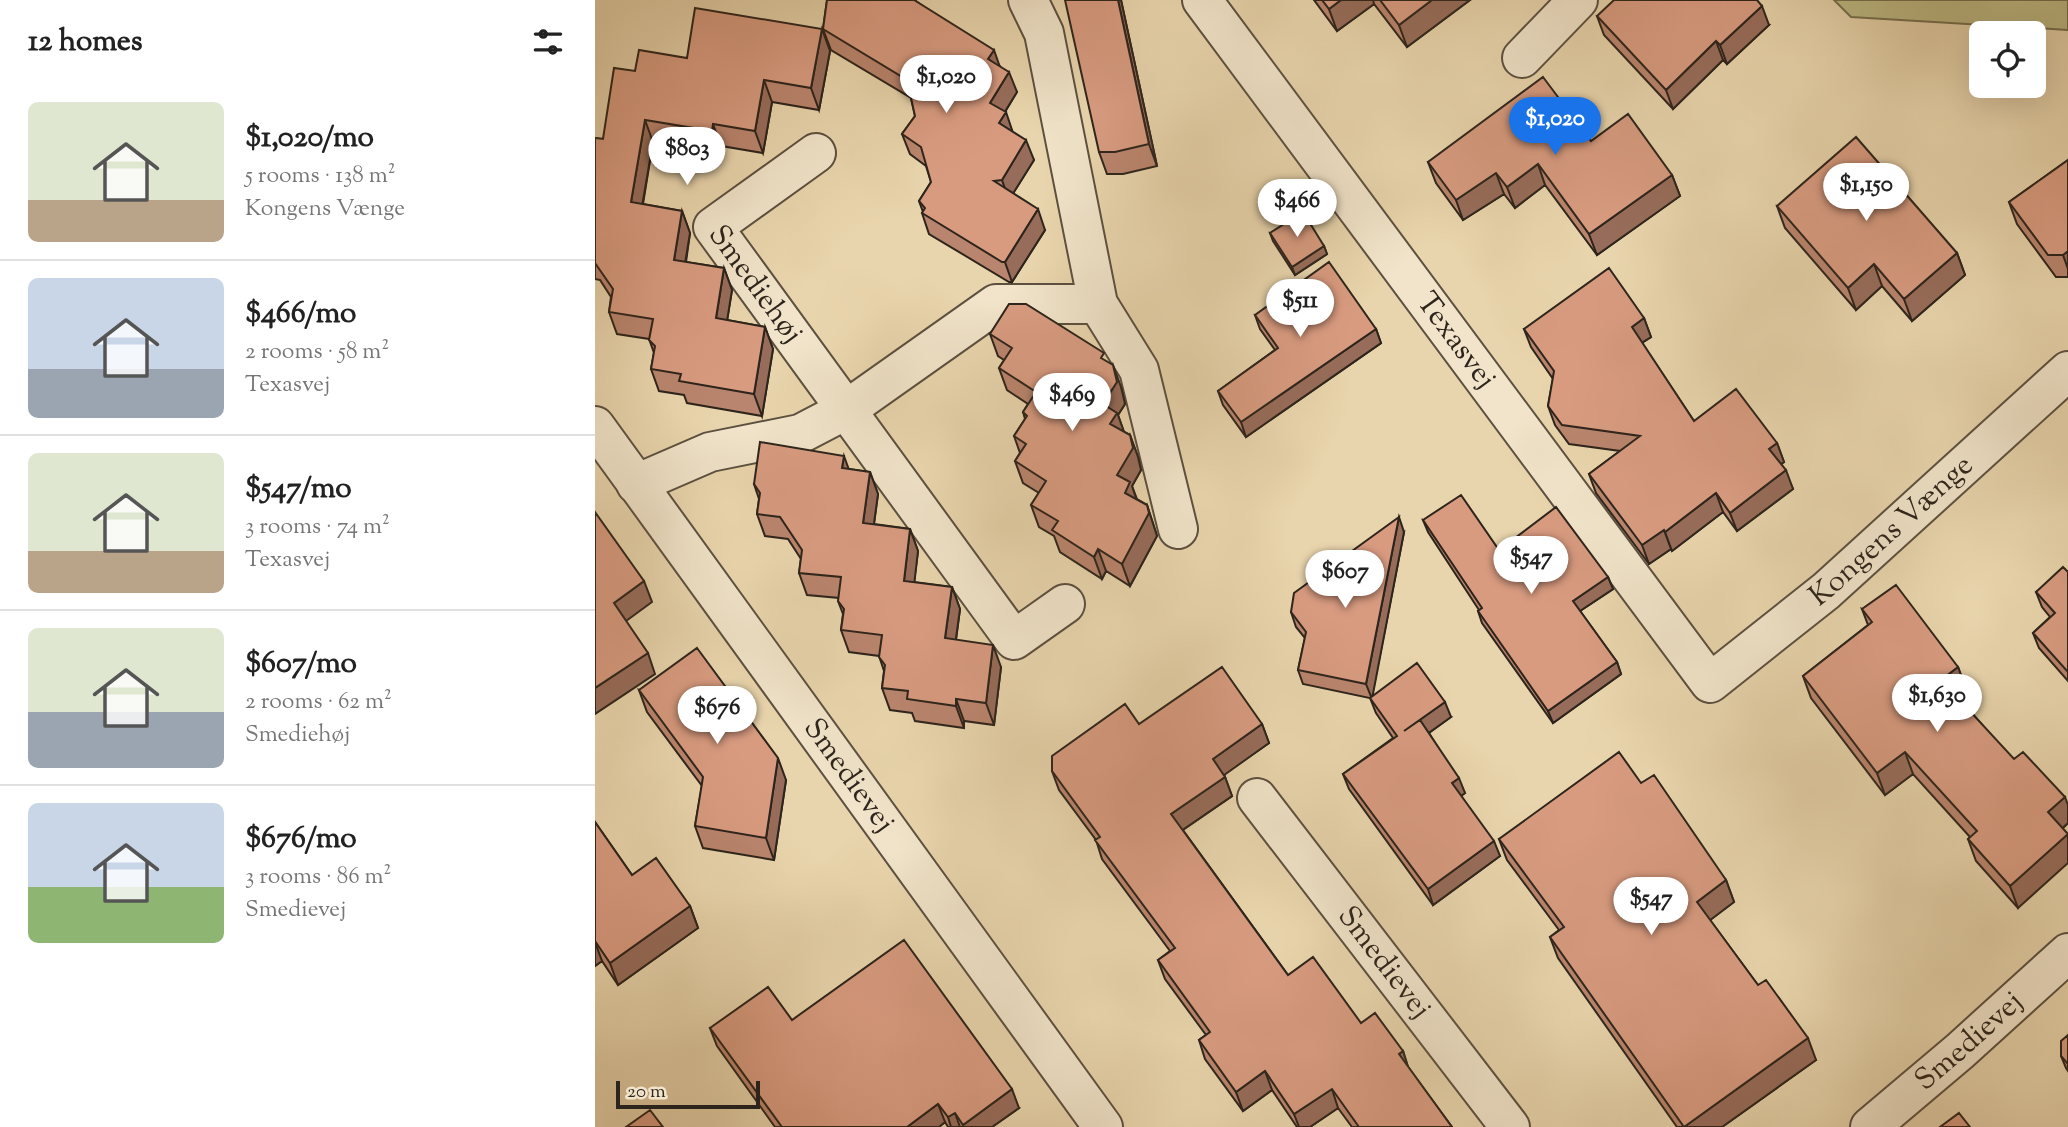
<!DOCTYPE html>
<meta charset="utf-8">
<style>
:root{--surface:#fff;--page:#f6f6f6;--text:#222;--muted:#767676;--line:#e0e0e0;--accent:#1a73e8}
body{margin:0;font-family:"Sorts Mill Goudy",serif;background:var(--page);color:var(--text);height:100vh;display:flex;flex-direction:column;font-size:26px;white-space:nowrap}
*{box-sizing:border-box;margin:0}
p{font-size:23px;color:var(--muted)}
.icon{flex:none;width:38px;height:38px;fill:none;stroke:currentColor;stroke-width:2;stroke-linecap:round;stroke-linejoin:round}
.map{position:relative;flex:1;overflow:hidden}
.side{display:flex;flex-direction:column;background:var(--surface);width:595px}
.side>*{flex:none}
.buttons{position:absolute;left:1374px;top:21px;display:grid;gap:14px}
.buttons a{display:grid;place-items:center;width:77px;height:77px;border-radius:10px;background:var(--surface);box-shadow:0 7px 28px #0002;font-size:35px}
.scale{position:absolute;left:21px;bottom:18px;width:144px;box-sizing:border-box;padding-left:7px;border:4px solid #2d241c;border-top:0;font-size:19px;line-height:24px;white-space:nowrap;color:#2d241c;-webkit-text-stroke:5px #f1e4ca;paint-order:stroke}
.price{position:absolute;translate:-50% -60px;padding:0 16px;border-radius:24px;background:#fff;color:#222;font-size:23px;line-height:46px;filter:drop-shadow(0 2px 4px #0008)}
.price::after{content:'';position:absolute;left:50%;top:42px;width:21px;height:16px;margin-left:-10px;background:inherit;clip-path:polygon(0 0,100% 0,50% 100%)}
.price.on{background:var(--accent);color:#fff}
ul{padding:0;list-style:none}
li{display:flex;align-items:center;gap:21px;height:175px;padding:0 28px}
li+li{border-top:2px solid var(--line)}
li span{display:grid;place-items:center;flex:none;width:196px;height:140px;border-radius:10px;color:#555}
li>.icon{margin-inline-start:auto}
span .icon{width:84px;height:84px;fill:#fffc;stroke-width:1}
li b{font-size:30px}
h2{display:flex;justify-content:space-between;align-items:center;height:84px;padding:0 28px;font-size:30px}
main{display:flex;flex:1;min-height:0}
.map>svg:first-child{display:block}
.green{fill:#bebb85;stroke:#767050;stroke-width:2}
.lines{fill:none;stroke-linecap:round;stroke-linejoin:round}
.minor-casing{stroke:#5c5040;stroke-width:42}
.minor{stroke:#f1e4ca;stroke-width:38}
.wall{fill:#ba856e;stroke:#2d241c;stroke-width:2}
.shaded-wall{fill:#976c5a;stroke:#2d241c;stroke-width:2}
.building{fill:#d89b80;stroke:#2d241c;stroke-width:2}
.labels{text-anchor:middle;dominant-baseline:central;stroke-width:5;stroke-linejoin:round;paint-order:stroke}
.street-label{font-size:30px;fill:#2d241c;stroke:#f1e4ca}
</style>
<main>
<section class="side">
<h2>12 homes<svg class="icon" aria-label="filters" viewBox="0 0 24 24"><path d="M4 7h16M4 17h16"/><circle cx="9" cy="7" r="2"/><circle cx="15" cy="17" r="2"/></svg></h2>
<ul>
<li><span style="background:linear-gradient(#dfe7d0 70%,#b9a48a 0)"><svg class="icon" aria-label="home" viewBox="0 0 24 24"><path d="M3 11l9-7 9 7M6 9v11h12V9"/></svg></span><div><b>$1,020/mo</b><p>5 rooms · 138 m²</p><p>Kongens Vænge</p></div></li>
<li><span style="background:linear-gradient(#c9d6e8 65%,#9aa5b1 0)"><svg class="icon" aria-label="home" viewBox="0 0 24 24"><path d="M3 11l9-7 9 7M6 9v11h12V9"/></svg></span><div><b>$466/mo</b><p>2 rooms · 58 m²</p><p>Texasvej</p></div></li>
<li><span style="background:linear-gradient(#dfe7d0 70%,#b9a48a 0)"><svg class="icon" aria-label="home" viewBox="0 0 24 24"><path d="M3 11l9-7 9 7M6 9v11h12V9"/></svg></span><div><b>$547/mo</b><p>3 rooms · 74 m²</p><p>Texasvej</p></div></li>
<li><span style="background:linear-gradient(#dfe7d0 60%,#9aa5b1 0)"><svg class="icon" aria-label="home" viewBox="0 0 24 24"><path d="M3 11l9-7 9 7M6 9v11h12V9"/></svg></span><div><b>$607/mo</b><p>2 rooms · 62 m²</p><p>Smediehøj</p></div></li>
<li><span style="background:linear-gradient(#c9d6e8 60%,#8fb573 0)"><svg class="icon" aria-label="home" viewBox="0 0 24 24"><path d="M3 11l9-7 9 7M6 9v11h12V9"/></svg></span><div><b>$676/mo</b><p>3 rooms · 86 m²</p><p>Smedievej</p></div></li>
</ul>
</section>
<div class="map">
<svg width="1473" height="1127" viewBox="0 0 1473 1127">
<rect width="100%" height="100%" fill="#e9d5ad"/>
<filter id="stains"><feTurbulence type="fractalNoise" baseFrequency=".00286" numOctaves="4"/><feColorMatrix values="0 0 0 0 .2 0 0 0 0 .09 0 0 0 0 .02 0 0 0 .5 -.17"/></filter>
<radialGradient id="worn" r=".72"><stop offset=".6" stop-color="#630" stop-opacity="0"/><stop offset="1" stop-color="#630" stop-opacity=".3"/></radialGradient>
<path class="green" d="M1239 0H1473V30L1256 17Z"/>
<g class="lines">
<defs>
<g id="minor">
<path d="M433 0 449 33 503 304 544 370 583 529"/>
<path id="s1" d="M607 0 1115 683 1231 591 1473 371"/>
<path d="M927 58 983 0"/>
<path id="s2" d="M221 153 118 227 419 640 470 604"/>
<path id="s3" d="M0 426 508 1127"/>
<path d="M41 484 115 452 205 434 251 410 401 304H503"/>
<path id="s4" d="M662 798 915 1127"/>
<path id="s5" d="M1275 1127 1365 1051 1473 953"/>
</g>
</defs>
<use href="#minor" class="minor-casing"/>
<use href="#minor" class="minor"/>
</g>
<path class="wall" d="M232 0H321V1L404 65 422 92 410 112 417 131 439 160 418 193 450 230 417 282H414L334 234 327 213 328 212 324 201 336 182 331 166 315 154 307 134 320 116 316 98 236 50 228 29Z
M526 0 562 166 528 174H512L504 152Z
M719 0H875L812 47 779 4 742 31Z
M1002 16 1174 25 1132 64 1128 60 1078 109 1009 35Z
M227 29 235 51 224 110 177 102 168 153 126 146 125 153 58 142 48 204 87 211 95 233 91 262 129 268 137 290 132 320 170 327 178 349 167 416 92 403 89 395 64 391 56 369 59 353 54 339 22 334 14 312 16 297 5 280 0 279V138L8 139 40 71 92 58Z
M996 141 1077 175 1085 196 1002 255 950 185 920 208 909 194 868 220 841 183 833 162Z
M1473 160V277H1461L1422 224 1414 202Z
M1182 206 1362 253 1370 275 1317 321 1287 286 1261 310 1190 228Z
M675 233 729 246 732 254 700 275 678 241Z
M660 315 781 329 786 343 651 437 628 405 623 391 680 350 665 329Z
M1049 318 1056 337 1047 343 1099 421 1182 443 1189 462 1186 464 1198 489 1142 531 1128 512 1077 551 1076 549 1054 564 1001 493 994 474 1025 451 974 444 960 425 953 406 958 379 936 347 929 329Z
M395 334 512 362 526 387 530 404 523 415 529 432 535 435 543 457 546 470 537 486 542 499 552 505 562 536 535 586 511 571 507 579 465 552 459 536 444 527 436 505 444 493 428 483 420 461 425 453 419 436 430 419 428 412 433 404 412 390 404 368 409 360 403 356Z
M254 469 275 472 283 494 279 524 315 529 323 551 319 582 357 587 365 609 361 640 406 667 399 725 369 721V728L320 721 317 713 295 710 287 688 289 671 284 656 254 652 246 630 248 614 243 601 244 598 212 595 204 573 206 559 193 539 170 536 162 514 164 499 159 484Z
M828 520 904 550 1013 577 1018 589 985 611 1022 662 1026 674 958 723 887 623 883 611 884 610 833 532Z
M809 532 777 696 856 717 834 733 870 793 866 796 905 856 838 905 754 789 748 774 798 738 781 713 775 698 708 684 703 670 710 638 701 627 696 612Z
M1473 572V681L1444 648 1438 633 1455 617 1447 607 1441 592Z
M1267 609 1363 667 1371 689 1362 696 1473 823 1468 828 1423 908 1381 861 1373 839 1375 837 1318 774 1290 795 1216 698 1208 676 1273 625Z
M44 690 191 780 179 860 108 848 100 826 107 786 52 712Z
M544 724H667L674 743 629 774 637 796 588 830 693 975 808 1051 813 1067 857 1127H757L743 1108 715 1127H702L677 1090 648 1111 610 1059 604 1040 611 1035 570 979 563 960 575 951 507 859 501 840 464 790 457 771Z
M1046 783 1131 880 1139 902 1115 920 1163 985 1221 1060 1127 1127H1082L963 958 955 937 964 930 912 860 904 839Z
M0 822 37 875 95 906 103 928 23 985 7 961 0 966Z
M197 1020 424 1108 397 1127H353L350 1122 344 1127H180L122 1046 115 1028Z
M1473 1035V1071L1471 1068 1466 1056Z"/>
<path class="shaded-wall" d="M523 0H526L562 166 554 144Z
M746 0H778L779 4 742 31 734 9Z
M837 0H875L812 47 804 25Z
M1167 6 1174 25 1132 64 1125 45Z
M227 29 235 51 224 110 216 88Z
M1121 41 1128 60 1078 109 1071 90Z
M399 50 406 70 393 59Z
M414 72 422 92 403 123 395 103Z
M169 80 177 102 168 153 160 131Z
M411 112 418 133 404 123Z
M50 120 58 142 44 224 36 202Z
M118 124 126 146 125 153 117 131Z
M431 140 439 160 414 200 407 180Z
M943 164 950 185 920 208 912 187Z
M901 173 909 194 868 220 861 200Z
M1077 175 1085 196 1002 255 994 234Z
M443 209 450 230 417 282 410 262Z
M87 211 95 233 87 282 79 260Z
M729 246 732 254 700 275 697 267Z
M1473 251V269L1468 255Z
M1362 253 1370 275 1317 321 1309 299Z
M1279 264 1287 286 1261 310 1253 288Z
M129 268 137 290 129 340 121 318Z
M1049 318 1056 337 1043 345 1037 327Z
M170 327 178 349 167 416 159 394Z
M781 329 786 343 651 437 646 422Z
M518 365 526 387 530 404 523 415 530 435 523 447 508 404Z
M535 435 543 457 546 470 537 486 543 504 538 515 522 475Z
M1182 443 1189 462 1181 467 1174 449Z
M249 456 257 478 247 468Z
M1191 470 1198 489 1142 531 1135 513Z
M275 472 283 494 276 545 268 523Z
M1121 493 1128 512 1077 551 1070 532Z
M552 505 562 536 535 586 527 564Z
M804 517 809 532 777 699 771 684Z
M315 529 323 551 317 603 309 581Z
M1069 530 1076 549 1054 564 1047 545Z
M503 549 511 571 507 579 499 557Z
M1013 577 1018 589 982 613 978 601Z
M49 581 57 602 27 624 19 603Z
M357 587 365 609 358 660 350 638Z
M398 645 406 667 399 725 391 703Z
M53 653 60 674 0 714V688Z
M1022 662 1026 674 958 723 953 711Z
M1363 667 1371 689 1354 702 1346 680Z
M361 699 369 721V728L361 706Z
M850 702 856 717 814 747 809 731Z
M667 724 674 743 625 778 618 759Z
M1310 752 1318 774 1290 795 1282 773Z
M183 758 191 780 179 860 171 838Z
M630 777 637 796 583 833 576 814Z
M864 778 870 793 862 799 857 783Z
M1470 797 1473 805V823L1461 834 1453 812Z
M1473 834V863L1423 908 1415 886Z
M899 841 905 856 838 905 833 889Z
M1131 880 1139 902 1110 924 1102 902Z
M95 906 103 928 23 985 15 963Z
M0 942 7 961 0 966Z
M1213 1038 1221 1060 1127 1127H1089Z
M808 1051 814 1070 804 1054Z
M670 1071 677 1090 648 1111 641 1092Z
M417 1089 424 1108 397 1127H369L368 1125Z
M737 1089 743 1108 715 1127H704L699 1114Z
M343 1104 350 1122 344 1127H312Z
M360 1113 365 1127H356L353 1117Z"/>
<path class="building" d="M232 0H319L399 50 393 59 414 72 395 103 411 112 404 123 431 140 407 180 399 181 443 209 410 262H407L327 213 330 208 324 201 336 182 326 147 307 134 320 116 312 80 228 29Z
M470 0H523L554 144 520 152H504Z
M727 0H746L734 9Z
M785 0H837L804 25Z
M1019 0H1162L1167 6 1125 45 1121 41 1071 90 1002 16Z
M100 8 227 29 216 88 169 80 160 131 118 124 117 131 50 120 36 202 87 211 79 260 129 268 121 318 170 327 159 394 84 381 86 374 56 369 60 346 54 340 58 319 14 312 18 289 0 263V138L8 139 19 68 40 71 44 50 92 58Z
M948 77 996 141 1033 114 1077 175 994 234 943 164 912 187 901 173 861 200 833 162Z
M1261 137 1362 253 1309 299 1279 264 1253 288 1182 206Z
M1473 160V251L1468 255H1453L1414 202Z
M708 212 729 246 697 267 675 233Z
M734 262 781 329 646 422 623 391 683 348 660 315Z
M1014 268 1049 318 1037 327 1099 421 1141 389 1182 443 1174 449 1191 470 1135 513 1121 493 1070 532 1069 530 1047 545 994 474 1045 436 967 425 953 406 959 371 929 329Z
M414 304H431L509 353 506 358 518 365 522 382 508 404 522 413 515 424 535 435 538 448 522 475 535 482 530 493 552 505 554 513 527 564 503 549 499 557 457 530 463 521 436 505 451 481 420 461 431 444 419 436 432 416 428 412 441 392 404 368 417 348 395 334Z
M165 442 249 456 247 468 275 472 268 523 315 529 309 581 357 587 350 638 398 645 391 703 361 699V706L312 699 313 691 287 688 290 665 284 657 287 635 246 630 249 609 243 601 246 577 204 573 207 550 185 517 162 514 165 493 159 484Z
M866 495 904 550 961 507 1013 577 978 601 1022 662 953 711 883 611 887 608 828 520Z
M0 512 49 581 19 603 53 653 0 688Z
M804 517 771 684 703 670 711 632 696 612 699 593Z
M1468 567 1473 572V672L1438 633 1460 613 1441 592Z
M1301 585 1363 667 1346 680 1419 759 1428 752 1470 797 1453 812 1473 834 1415 886 1373 839 1382 831 1310 752 1282 773 1208 676 1277 622 1267 609Z
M102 648 183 758 171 838 100 826 108 777 44 690Z
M822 663 850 702 809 731 825 720 864 778 857 783 899 841 833 889 748 774 802 736 775 698Z
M627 667 667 724 618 759 630 777 576 814 693 975 718 957 766 1023 780 1013 808 1051 804 1054 857 1127H764L737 1089 699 1114 670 1071 641 1092 604 1040 615 1032 563 960 580 948 500 840 505 837 457 771V756L530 704 544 724Z
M1024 752 1046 783 1059 775 1131 880 1102 902 1163 985 1171 980 1213 1038 1089 1127 955 937 969 927 904 839Z
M0 822 37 875 61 858 95 906 15 963 0 941Z
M309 940 417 1089 368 1125 360 1113 353 1117 343 1104 312 1127H187L115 1028 173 987 197 1020Z
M1473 1035V1064L1466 1056V1041Z
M55 1110 68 1127H31Z
M1364 1113 1375 1127H1345Z"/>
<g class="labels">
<g class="street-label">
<text stroke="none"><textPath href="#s2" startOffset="198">Smediehøj</textPath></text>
<text stroke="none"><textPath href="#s1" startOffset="425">Texasvej</textPath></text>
<text stroke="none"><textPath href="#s1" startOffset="1088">Kongens Vænge</textPath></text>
<text stroke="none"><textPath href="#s3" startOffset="432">Smedievej</textPath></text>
<text stroke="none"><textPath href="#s4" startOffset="208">Smedievej</textPath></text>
<text stroke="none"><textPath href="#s5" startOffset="131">Smedievej</textPath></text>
</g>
</g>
<rect width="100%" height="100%" filter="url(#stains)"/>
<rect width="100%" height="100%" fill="url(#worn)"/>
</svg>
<div class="buttons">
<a><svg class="icon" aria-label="locate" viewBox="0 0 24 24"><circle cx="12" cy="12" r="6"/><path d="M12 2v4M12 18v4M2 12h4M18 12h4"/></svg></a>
</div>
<div class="scale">20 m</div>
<b class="price" style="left:351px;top:115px">$1,020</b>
<b class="price on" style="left:960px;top:157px">$1,020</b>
<b class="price" style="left:92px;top:187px">$803</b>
<b class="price" style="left:1271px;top:223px">$1,150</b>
<b class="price" style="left:702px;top:239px">$466</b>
<b class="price" style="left:705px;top:339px">$511</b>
<b class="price" style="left:477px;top:433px">$469</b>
<b class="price" style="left:936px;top:596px">$547</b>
<b class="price" style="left:750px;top:610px">$607</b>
<b class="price" style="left:1342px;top:734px">$1,630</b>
<b class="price" style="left:122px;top:746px">$676</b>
<b class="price" style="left:1056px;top:937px">$547</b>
</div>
</main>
